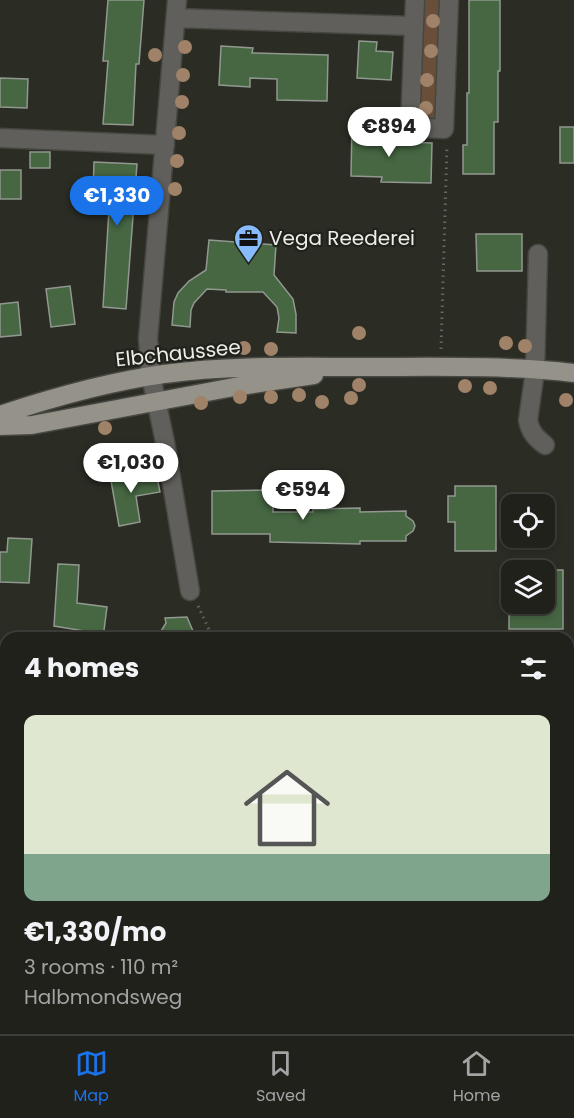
<!DOCTYPE html>
<meta charset="utf-8">
<style>
:root{--surface:#20211b;--page:#282924;--text:#f1f3f6;--muted:#a2a3a3;--line:#3d3e3a;--accent:#1a73e8}
body{margin:0;font-family:Poppins,sans-serif;background:var(--page);color:var(--text);height:100vh;display:flex;flex-direction:column;font-size:22px;white-space:nowrap}
*{box-sizing:border-box;margin:0}
p{font-size:20px;color:var(--muted)}
.icon{flex:none;width:33px;height:33px;fill:none;stroke:currentColor;stroke-width:2;stroke-linecap:round;stroke-linejoin:round}
.map{position:relative;flex:1;overflow:hidden}
.side{position:absolute;left:0px;top:632px;width:574px;height:404px;display:flex;flex-direction:column;background:var(--surface);border-radius:18px 18px 0 0;box-shadow:0 3px 9px #0003,0 0 0 2px var(--line)}
.side>*{flex:none}
.tools{position:absolute;left:501px;top:494px;display:grid;gap:12px}
.tools a{display:grid;place-items:center;width:54px;height:54px;border-radius:12px;background:var(--surface);box-shadow:0 3px 9px #0003,0 0 0 2px var(--line);font-size:30px}
.price{position:absolute;translate:-50% -51px;padding:0 14px;border-radius:21px;background:#fff;color:#222;font-size:20px;line-height:39px;filter:drop-shadow(0 2px 3px #0008)}
.price::after{content:'';position:absolute;left:50%;top:36px;width:18px;height:14px;margin-left:-9px;background:inherit;clip-path:polygon(0 0,100% 0,50% 100%)}
.price.current{background:var(--accent);color:#fff}
ul{padding:0;list-style:none}
li{display:grid;align-content:center;gap:12px;height:318px;padding:0 24px}
li span{display:grid;place-items:center;height:186px;border-radius:12px;color:#555}
li>.icon{margin-inline-start:auto}
span .icon{width:108px;height:108px;fill:#fffc;stroke-width:1}
li b{font-size:26px}
h2{display:flex;justify-content:space-between;align-items:center;height:72px;padding:0 24px;font-size:26px}
.dock{display:flex;justify-content:space-around;align-items:center;height:84px;border-top:2px solid var(--line);background:var(--surface);font-size:16px;color:var(--muted)}
.dock a{display:grid;justify-items:center;gap:3px}
.dock .current{color:var(--accent)}
.map>svg:first-child{display:block}
.green{fill:#694e3a}
.water{fill:#215e4c;stroke:#5e897b;stroke-width:1.5}
.building{fill:#466742;stroke:#919890;stroke-width:1.5}
.lines{fill:none;stroke-linecap:round;stroke-linejoin:round}
.minor-casing{stroke:#464740;stroke-width:21}
.major-casing{stroke:#464740;stroke-width:21}
.path{stroke:#666760;stroke-width:3;stroke-dasharray:1.5 4.5;stroke-linecap:butt}
.minor{stroke:#615f5b;stroke-width:18}
.major{stroke:#95928a;stroke-width:18}
.tree{fill:#a08269}
.labels{text-anchor:middle;dominant-baseline:central;stroke-width:4.5;stroke-linejoin:round;paint-order:stroke}
.poi-label{font-size:20px;fill:#eeeee9;stroke:#21221b;text-anchor:start}
.street-label{font-size:20px;fill:#eeeee9;stroke:#21221b}
</style>
<div class="map">
<svg width="574" height="1034" viewBox="0 0 574 1034">
<rect width="100%" height="100%" fill="#2b2c24"/>
<path class="green" d="M422 0H443L436 116 431 120 419 116Z
M574 652V862L568 861V673Z
M0 842 6 843V923H0Z"/>
<path class="water" d="M0 931H6V1029H568L569 959 574 960V1034H0Z"/>
<path class="building" d="M108 0H144L139 64H136L133 125 103 124 108 61H103Z
M469 0H500V71H498V122H494V174H463V145H467V93H469Z
M359 41 377 42 376 51 393 52 391 80 357 78Z
M221 46 253 48 252 53 328 55 327 101 277 100V79L250 78V87L219 85Z
M0 78 28 79 27 108 0 107Z
M352 125 376 126V141L432 143 431 183 381 182 382 177 351 176Z
M560 127H574V163H560Z
M30 152H50V168H30Z
M94 162 137 164 126 309 103 307 110 193 93 192Z
M0 170H21V199H0Z
M476 234H522V271H477Z
M209 240 276 245 274 275 293 299 296 314V333L277 332 279 318 277 307 263 292H226V290L207 289 194 303 191 310 190 327 172 325 174 302 178 293 189 281 206 270Z
M70 286 75 324 51 327 46 289Z
M18 302 21 335 0 337V304Z
M144 468 146 479 157 477 160 492 136 496 140 522 119 526 110 475Z
M455 486H496V551H455V522H448V496H455Z
M273 490V512H313V509L360 508V512L406 511V516L413 521 415 526 413 531 406 536V541H360V544L270 542V534H212V491Z
M8 538 32 539 29 583 0 582V552H7Z
M58 564 79 565 77 603 107 607 103 638H84L85 631 54 626Z
M544 570H563V629H509V603H544Z
M187 617 196 638H169L161 631 166 623 165 618Z"/>
<g class="lines">
<defs>
<path id="minor" d="M177 0 148 339 151 376 165 442 190 591
M415 0 410 127 444 129 449 0
M176 18 413 26
M0 138 165 145
M538 254 535 371 528 420C530 432 536 438 545 445"/>
<path id="major" d="M0 415C54 397 107 382 164 374 230 365 297 367 364 367 434 367 505 365 574 373
M0 426 32 425 234 387 314 375"/>
</defs>
<use href="#minor" class="minor-casing"/>
<use href="#major" class="major-casing"/>
<path class="path" d="M441 349 447 146
M198 606 213 638
M568 727 574 730
M568 751 574 761
M568 816 574 821
M0 836 6 837
M0 903H6
M568 910H574"/>
<use href="#minor" class="minor"/>
<use href="#major" class="major"/>
</g>
<g class="tree">
<circle cx="433" cy="21" r="7"/>
<circle cx="185" cy="47" r="7"/>
<circle cx="431" cy="51" r="7"/>
<circle cx="155" cy="55" r="7"/>
<circle cx="183" cy="75" r="7"/>
<circle cx="427" cy="80" r="7"/>
<circle cx="182" cy="102" r="7"/>
<circle cx="426" cy="108" r="7"/>
<circle cx="179" cy="133" r="7"/>
<circle cx="177" cy="161" r="7"/>
<circle cx="175" cy="189" r="7"/>
<circle cx="359" cy="333" r="7"/>
<circle cx="506" cy="343" r="7"/>
<circle cx="525" cy="346" r="7"/>
<circle cx="244" cy="348" r="7"/>
<circle cx="271" cy="349" r="7"/>
<circle cx="359" cy="385" r="7"/>
<circle cx="465" cy="386" r="7"/>
<circle cx="490" cy="388" r="7"/>
<circle cx="299" cy="395" r="7"/>
<circle cx="240" cy="397" r="7"/>
<circle cx="271" cy="397" r="7"/>
<circle cx="351" cy="398" r="7"/>
<circle cx="566" cy="400" r="7"/>
<circle cx="322" cy="402" r="7"/>
<circle cx="201" cy="403" r="7"/>
<circle cx="105" cy="428" r="7"/>
</g>
<defs>
<symbol id="office-pin" viewBox="-11 -11 22 30"><path d="M0 17L-7.5 6A9.5 9.5 0 1 1 7.5 6Z" fill="#88bbfc" stroke="#21221b"/><path d="M-6-3h4V-5.5h4V-3h4V5H-6ZM-1-4.5V-3h2v-1.5ZM-6 0V1H6V0Z" fill="#111"/></symbol>
</defs>
<g fill-rule="evenodd">
<use href="#office-pin" x="232" y="222" width="33" height="45"/>
</g>
<g class="labels">
<g class="poi-label">
<text x="269" y="238">Vega Reederei</text>
</g>
<g class="street-label">
<text transform="translate(178 353) rotate(-6)">Elbchaussee</text>
</g>
</g>
</svg>
<div class="tools">
<a><svg class="icon" aria-label="locate" viewBox="0 0 24 24"><circle cx="12" cy="12" r="6"/><path d="M12 2v4M12 18v4M2 12h4M18 12h4"/></svg></a>
<a><svg class="icon" aria-label="layers" viewBox="0 0 24 24"><path d="M12 4l9 5-9 5-9-5zM3 14l9 5 9-5"/></svg></a>
</div>
<b class="price" style="left:389px;top:158px">€894</b>
<b class="price current" style="left:117px;top:227px">€1,330</b>
<b class="price" style="left:131px;top:494px">€1,030</b>
<b class="price" style="left:303px;top:521px">€594</b>
<section class="side">
<h2>4 homes<svg class="icon" aria-label="filters" viewBox="0 0 24 24"><path d="M4 7h16M4 17h16"/><circle cx="9" cy="7" r="2"/><circle cx="15" cy="17" r="2"/></svg></h2>
<ul>
<li><span style="background:linear-gradient(#dfe7d0 75%,#7fa58c 0)"><svg class="icon" aria-label="home" viewBox="0 0 24 24"><path d="M3 11l9-7 9 7M6 9v11h12V9"/></svg></span><div><b>€1,330/mo</b><p>3 rooms · 110 m²</p><p>Halbmondsweg</p></div></li>
</ul>
</section>
</div>
<nav class="dock">
<a class="current"><svg class="icon" aria-label="map" viewBox="0 0 24 24"><path d="M3 6l6-2 6 2 6-2v14l-6 2-6-2-6 2zM9 4v14M15 6v14"/></svg>Map</a>
<a><svg class="icon" aria-label="saved" viewBox="0 0 24 24"><path d="M7 4h10v16l-5-4-5 4z"/></svg>Saved</a>
<a><svg class="icon" aria-label="home" viewBox="0 0 24 24"><path d="M3 11l9-7 9 7M6 9v11h12V9"/></svg>Home</a>
</nav>
